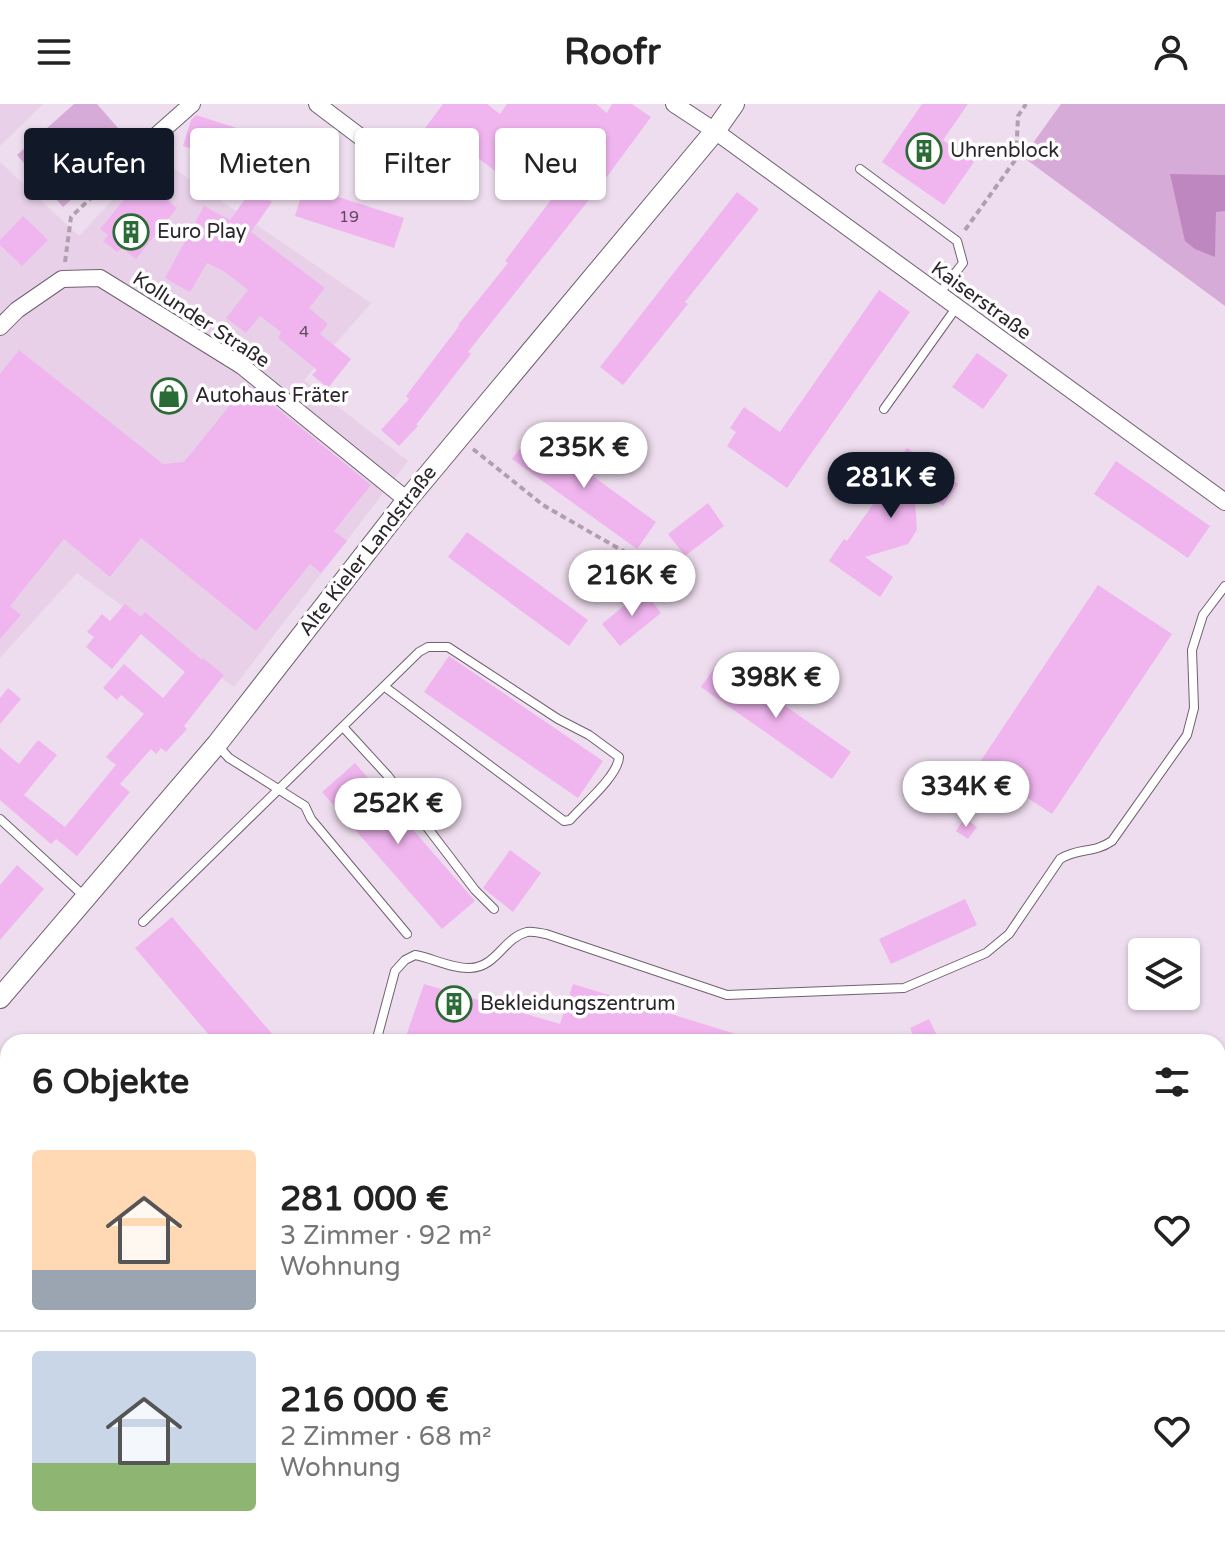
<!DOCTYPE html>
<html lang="de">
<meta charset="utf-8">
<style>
:root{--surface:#fff;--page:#f6f6f6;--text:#222;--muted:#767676;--line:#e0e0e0;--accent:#111827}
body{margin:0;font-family:"Varela Round",sans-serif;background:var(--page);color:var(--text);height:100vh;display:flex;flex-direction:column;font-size:30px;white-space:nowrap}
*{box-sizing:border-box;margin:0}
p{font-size:26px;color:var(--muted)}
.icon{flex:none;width:44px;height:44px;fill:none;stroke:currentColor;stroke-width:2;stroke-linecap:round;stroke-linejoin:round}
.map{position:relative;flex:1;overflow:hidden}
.drawer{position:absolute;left:0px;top:930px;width:1226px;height:512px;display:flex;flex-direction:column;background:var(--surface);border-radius:24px 24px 0 0;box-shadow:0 2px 6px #0004}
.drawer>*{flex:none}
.top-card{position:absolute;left:24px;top:24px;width:800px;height:72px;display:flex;gap:16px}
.buttons{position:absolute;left:1128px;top:834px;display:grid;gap:16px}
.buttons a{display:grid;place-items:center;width:72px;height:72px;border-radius:8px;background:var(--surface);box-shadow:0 2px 6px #0004;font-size:40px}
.price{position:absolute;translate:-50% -68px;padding:0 18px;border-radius:28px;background:#fff;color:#222;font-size:26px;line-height:52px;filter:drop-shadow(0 2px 4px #0008)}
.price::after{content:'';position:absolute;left:50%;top:48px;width:24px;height:18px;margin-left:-12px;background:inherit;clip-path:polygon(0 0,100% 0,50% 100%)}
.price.on{background:var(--accent);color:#fff}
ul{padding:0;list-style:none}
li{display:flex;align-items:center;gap:24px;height:200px;padding:0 32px}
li+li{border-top:2px solid var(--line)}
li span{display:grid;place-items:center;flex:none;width:224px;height:160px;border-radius:8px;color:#555}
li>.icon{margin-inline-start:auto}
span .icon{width:96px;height:96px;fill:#fffc;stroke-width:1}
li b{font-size:34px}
h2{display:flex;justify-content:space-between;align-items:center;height:96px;padding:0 32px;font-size:34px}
.pill{padding:0 28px;border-radius:8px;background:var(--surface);box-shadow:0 2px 6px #0004;font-size:28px;line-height:72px}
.pill.on{background:var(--accent);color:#fff}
header{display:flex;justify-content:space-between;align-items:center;height:104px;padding:0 32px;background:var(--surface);font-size:36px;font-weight:700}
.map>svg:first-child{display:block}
.built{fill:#e8d1e8}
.green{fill:#d7abd7}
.water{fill:#bf87bf}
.building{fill:#f0b5ef}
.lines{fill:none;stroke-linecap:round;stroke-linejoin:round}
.service-casing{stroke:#706170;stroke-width:10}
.minor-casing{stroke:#706170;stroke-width:18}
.tertiary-casing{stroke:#706170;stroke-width:22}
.path{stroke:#aea0ae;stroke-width:4;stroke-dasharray:6 4;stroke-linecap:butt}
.service{stroke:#fff;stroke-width:8}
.minor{stroke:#fff;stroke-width:16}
.tertiary{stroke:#fff;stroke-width:20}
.rail-casing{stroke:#595059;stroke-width:9}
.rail{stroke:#fff;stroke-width:6;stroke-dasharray:18;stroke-linecap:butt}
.labels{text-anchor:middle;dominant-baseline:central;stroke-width:7;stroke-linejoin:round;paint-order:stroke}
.number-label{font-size:16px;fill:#5d4a5d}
.poi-label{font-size:20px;fill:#2c262c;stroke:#fff;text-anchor:start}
.street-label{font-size:20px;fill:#2c262c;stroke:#fff}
</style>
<header><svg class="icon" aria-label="menu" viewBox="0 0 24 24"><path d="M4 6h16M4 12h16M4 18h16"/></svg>Roofr<svg class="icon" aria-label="person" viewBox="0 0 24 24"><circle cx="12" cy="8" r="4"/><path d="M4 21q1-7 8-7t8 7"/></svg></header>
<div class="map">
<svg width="1225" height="1442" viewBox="0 0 1225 1442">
<rect width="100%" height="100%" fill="#ede"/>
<path class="built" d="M0 0H43L0 42Z
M154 51 371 199 304 276 408 357 234 583 77 469 0 554V58L79 132Z
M0 951 8 952V1028L0 1026Z
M1225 1009V1359L1218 1362V1012Z
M0 1084 8 1086V1415L0 1402Z
M1218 1404 1225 1408V1442H1049L1032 1434H1218Z
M20 1434H166L155 1442H25Z
M649 1434H737L733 1442H663Z"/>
<path class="green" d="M74 0H97L133 41 63 103 17 51Z
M1061 0H1225V202L1023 53Z"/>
<path class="water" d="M1170 70 1225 71V107L1216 108 1215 153 1195 145 1185 137Z"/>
<path class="building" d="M443 0H487L500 10 507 0H596L607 9 612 0H632L651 13 603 78 468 248 471 250 416 321 418 322 399 342 381 326 409 295 406 292 459 222 458 221 508 159 505 157 562 81 534 59 519 78 509 70 505 75 477 53 469 65 420 31Z
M922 0H968L943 36 974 58 944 101 882 58Z
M196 11 293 42 283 73 183 42 191 16Z
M141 75 177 104 136 155 122 144 117 148 103 137 108 131 100 125Z
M304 82 404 114 394 144 295 112Z
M253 84 272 98 251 128 325 184 309 204 328 220 320 230 351 255 328 284 312 271 317 266 278 234 281 228 260 212 246 229 226 214 248 186 225 168 207 159 190 188 165 174 204 102 230 116Z
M737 88 759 105 685 198 688 200 623 281 600 263Z
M23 112 48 136 22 162 0 141V136Z
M879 186 910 208 787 384 727 342 736 328 730 324 744 303 780 328Z
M19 246 163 360 184 358 247 280 371 381 334 427 347 437 321 469 310 460 256 527 141 434 110 473 64 435 10 502 21 511 0 535V270Z
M977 249 1008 271 983 305 952 283Z
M532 328 656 418 637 445 512 355Z
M907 344 958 380 943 402 914 381 917 426 908 440 865 453 893 473 880 493 829 457 844 435 847 437 896 368 892 365Z
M1116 357 1210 422 1188 454 1094 390Z
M708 399 724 422 685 452 668 430Z
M467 428 588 516 569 542 448 453Z
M1098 481 1172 530 1052 710 978 661Z
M643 486 661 509 620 542 602 520Z
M125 500 141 513 145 508 202 556 203 554 224 571 184 622 187 625 166 648 161 644 156 650 151 645 120 680 130 688 77 752 56 735 51 740 0 696V644L19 660 38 636 57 651 24 691 65 723 116 661 106 653 144 610 121 591 117 596 103 584 124 560 163 594 185 568 141 530 112 565 86 543 94 533 87 528 102 510 110 517Z
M449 552 603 657 578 694 424 588Z
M720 556 851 648 832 675 701 583Z
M8 584 21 595 0 620V594Z
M355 659 475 797 442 825 322 688Z
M965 714 977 723 968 735 956 727Z
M510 746 541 769 513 808 483 784Z
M17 761 44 785 0 836V781Z
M965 795 977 821 891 860 879 835Z
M172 813 279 938H215L135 844Z
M424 880 560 920 573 880 749 934V938H404Z
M929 915 940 938H916L910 924Z"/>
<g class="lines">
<defs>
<path id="service" d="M860 65 957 137 963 159 939 190
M884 305 956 204
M344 624 388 672 475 786 494 805
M218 642 229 654 305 702 311 715 407 830
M0 715 85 793
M143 818 419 548 428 543H448L558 615 589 631 619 653C618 672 583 701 570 716L564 717 385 583
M376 938 395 867 405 856 415 851C432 854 453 865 470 864 497 863 503 834 527 828 532 827 540 829 546 830L727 891 904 884 986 849 1009 830 1060 755C1079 743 1093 750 1112 737L1187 631 1194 604 1192 546 1203 511 1225 482"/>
<path id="minor" d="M317 0 411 71
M674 0 715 27 1225 398
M149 38 192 0
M0 223 17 206 62 175 100 174 242 262 407 396
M180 1442 192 1434"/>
<path id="tertiary" d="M0 894 217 640 407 396 715 27 734 0"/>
</defs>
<use href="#service" class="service-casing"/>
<use href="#minor" class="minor-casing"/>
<use href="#tertiary" class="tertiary-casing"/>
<path class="path" d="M965 126 1016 55 1018 12 1026 0
M65 158 71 113 139 48
M473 345 543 401 675 477
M552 1434 560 1442"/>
<use href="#service" class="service"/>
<use href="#minor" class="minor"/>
<use href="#tertiary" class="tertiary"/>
<defs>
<path id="rail" d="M0 986 8 987
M0 1000 8 1001
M1154 1434 1166 1442
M1203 1434 1216 1442"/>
</defs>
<use href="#rail" class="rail-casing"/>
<use href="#rail" class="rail"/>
</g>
<defs>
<symbol id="building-ring" viewBox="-11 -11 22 22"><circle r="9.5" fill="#fff" stroke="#2b6b35" stroke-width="1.5"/><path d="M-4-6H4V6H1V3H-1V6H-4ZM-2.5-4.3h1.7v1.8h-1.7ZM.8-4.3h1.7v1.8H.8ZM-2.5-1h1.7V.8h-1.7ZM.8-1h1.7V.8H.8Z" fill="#2b6b35"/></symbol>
<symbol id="shop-ring" viewBox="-11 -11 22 22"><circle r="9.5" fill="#fff" stroke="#2b6b35" stroke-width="1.5"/><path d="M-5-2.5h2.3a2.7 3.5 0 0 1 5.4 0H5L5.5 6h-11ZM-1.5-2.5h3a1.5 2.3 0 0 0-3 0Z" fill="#2b6b35"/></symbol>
</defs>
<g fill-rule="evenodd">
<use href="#building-ring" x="904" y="27" width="40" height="40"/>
<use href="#building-ring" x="111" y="108" width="40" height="40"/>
<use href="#shop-ring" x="149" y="272" width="40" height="40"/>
<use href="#building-ring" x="434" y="880" width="40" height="40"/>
</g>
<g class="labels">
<g class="number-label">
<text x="349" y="113">19</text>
<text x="304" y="228">4</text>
</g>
<g class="poi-label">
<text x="950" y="47">Uhrenblock</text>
<text x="157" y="128">Euro Play</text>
<text x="195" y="292">Autohaus Fräter</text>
<text x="480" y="900">Bekleidungszentrum</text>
</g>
<g class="street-label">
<text transform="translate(981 197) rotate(36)">Kaiserstraße</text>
<text transform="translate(201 216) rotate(33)">Kollunder Straße</text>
<text transform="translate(368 447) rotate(-52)">Alte Kieler Landstraße</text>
</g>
</g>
</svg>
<div class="buttons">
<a><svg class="icon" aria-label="layers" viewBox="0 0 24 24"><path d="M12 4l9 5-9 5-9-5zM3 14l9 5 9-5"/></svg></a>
</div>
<b class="price" style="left:584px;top:386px">235K €</b>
<b class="price on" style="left:891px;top:416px">281K €</b>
<b class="price" style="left:632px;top:514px">216K €</b>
<b class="price" style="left:776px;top:616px">398K €</b>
<b class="price" style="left:966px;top:725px">334K €</b>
<b class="price" style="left:398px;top:742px">252K €</b>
<div class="top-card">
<a class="pill on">Kaufen</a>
<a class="pill">Mieten</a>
<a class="pill">Filter</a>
<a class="pill">Neu</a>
</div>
<section class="drawer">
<h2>6 Objekte<svg class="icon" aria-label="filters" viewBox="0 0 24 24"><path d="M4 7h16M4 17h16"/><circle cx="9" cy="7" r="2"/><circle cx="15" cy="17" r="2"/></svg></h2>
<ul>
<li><span style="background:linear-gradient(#ffd9b3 75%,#9aa5b1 0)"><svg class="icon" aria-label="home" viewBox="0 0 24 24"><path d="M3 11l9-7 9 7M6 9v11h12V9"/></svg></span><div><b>281 000 €</b><p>3 Zimmer · 92 m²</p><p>Wohnung</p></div><svg class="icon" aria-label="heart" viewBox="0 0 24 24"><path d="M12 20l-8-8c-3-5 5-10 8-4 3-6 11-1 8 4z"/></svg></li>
<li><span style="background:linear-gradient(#c9d6e8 70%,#8fb573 0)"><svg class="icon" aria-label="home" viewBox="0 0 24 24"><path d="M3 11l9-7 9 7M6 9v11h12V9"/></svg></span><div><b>216 000 €</b><p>2 Zimmer · 68 m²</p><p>Wohnung</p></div><svg class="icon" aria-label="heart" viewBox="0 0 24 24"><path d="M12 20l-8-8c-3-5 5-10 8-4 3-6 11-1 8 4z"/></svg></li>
</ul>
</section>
</div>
